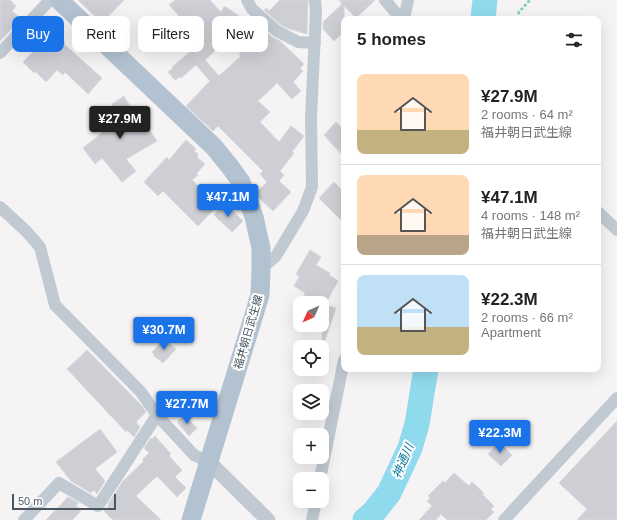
<!DOCTYPE html>
<meta charset="utf-8">
<style>
:root{--surface:#fff;--page:#f2f2f2;--text:#222;--muted:#767676;--line:#e0e0e0;--accent:#1a73e8}
body{margin:0;font-family:Arial,"Noto Sans JP",sans-serif;background:var(--page);color:var(--text);height:100vh;display:flex;flex-direction:column;font-size:15px;white-space:nowrap}
*{box-sizing:border-box;margin:0}
p{font-size:13px;color:var(--muted)}
.icon{flex:none;width:22px;height:22px;fill:none;stroke:currentColor;stroke-width:2;stroke-linecap:round;stroke-linejoin:round}
.map{position:relative;flex:1;overflow:hidden}
.drawer{position:absolute;left:341px;top:16px;width:260px;height:356px;display:flex;flex-direction:column;background:var(--surface);border-radius:8px;box-shadow:0 4px 16px #0002}
.drawer>*{flex:none}
.hud{position:absolute;left:12px;top:16px;width:269px;height:36px;display:flex;gap:8px}
.needle{width:26px;rotate:225deg}
.tools{position:absolute;left:293px;top:296px;display:grid;gap:8px}
.tools a{display:grid;place-items:center;width:36px;height:36px;border-radius:8px;background:var(--surface);box-shadow:0 4px 16px #0002;font-size:20px}
.scale{position:absolute;left:12px;bottom:10px;width:104px;box-sizing:border-box;padding-left:4px;border:2px solid #4a5661;border-top:0;font-size:11px;line-height:14px;white-space:nowrap;color:#4a5661;-webkit-text-stroke:3px #fff;paint-order:stroke}
.price{position:absolute;translate:-50% -34px;padding:0 9px;border-radius:4px;background:var(--accent);color:#fff;font-size:13px;line-height:26px;filter:drop-shadow(0 1px 2px #0008)}
.price::after{content:'';position:absolute;left:50%;top:24px;width:12px;height:9px;margin-left:-6px;background:inherit;clip-path:polygon(0 0,100% 0,50% 100%)}
.price.active{background:#222;color:#fff}
ul{padding:0;list-style:none}
li{display:flex;align-items:center;gap:12px;height:100px;padding:0 16px}
li+li{border-top:1px solid var(--line)}
li span{display:grid;place-items:center;flex:none;width:112px;height:80px;border-radius:8px;color:#555}
li>.icon{margin-inline-start:auto}
span .icon{width:48px;height:48px;fill:#fffc;stroke-width:1}
li b{font-size:17px}
h2{display:flex;justify-content:space-between;align-items:center;height:48px;padding:0 16px;font-size:17px}
.chip{padding:0 14px;border-radius:8px;background:var(--surface);box-shadow:0 4px 16px #0002;font-size:14px;line-height:36px}
.chip.active{background:var(--accent);color:#fff}
.map>svg:first-child{display:block}
.lines{fill:none;stroke-linecap:round;stroke-linejoin:round}
.river{stroke:#90daee;stroke-width:25}
.building{fill:#cdcfd5;stroke:#d7d9de;fill-rule:evenodd}
.path{stroke:#7ad0a6;stroke-width:2.5;stroke-dasharray:3 2;stroke-linecap:butt}
.minor{stroke:#c1cad2;stroke-width:12}
.tertiary{stroke:#c1cad2;stroke-width:15}
.primary{stroke:#b3c2d1;stroke-width:19}
.labels{text-anchor:middle;dominant-baseline:central;stroke-width:4;stroke-linejoin:round;paint-order:stroke}
.street-label{font-size:11px;fill:#4a5661;stroke:#fff}
.water-label{font-size:12px;font-style:italic;fill:#0c7c9b;stroke:#fff}
</style>
<div class="map">
<svg width="617" height="520" viewBox="0 0 617 520">
<rect width="100%" height="100%" fill="#f5f3f3"/>
<g class="lines">
<path class="river" d="M483 19 485 0
M365 520 373 513 389 493 410 448 417 424 426 369"/>
</g>
<path class="building" d="M0 0H10L16 6 12 11 21 19 0 41Z
M78 0H124L102 23Z
M175 0H210L221 12 224 7H226L249 23 252 19 272 37 280 41 304 64 300 68 303 71 293 82 301 91 292 99 277 83 258 101 270 112 260 122 279 142 291 126 304 136 292 152 294 153 280 171 284 175 279 181 291 192 273 211 258 197 257 192 267 182 260 174 263 171 218 126 213 131 186 106 210 81 196 65 181 78 180 77 175 80 168 72 173 68 172 67 190 52 181 42 193 31 169 5ZM228 29 247 47 239 54 241 56 219 76 205 60 212 54Z
M280 0H308L307 34 287 28 281 25 264 10 267 8 269 11Z
M339 0H375L356 18 344 6V32L334 41 323 29V22L342 4Z
M51 31 55 35 56 34 65 42 64 44 102 78 88 94 65 72 63 75 57 70 46 82 35 71 34 73 23 62 42 43 40 41Z
M124 96 144 130 148 128 157 141 126 159 136 171 122 182 102 158 95 164 83 148 103 132 97 120 115 110 112 104Z
M336 122 344 130V157L324 135Z
M186 140 196 149 194 151 198 154 197 157 205 164 196 174 198 175 192 180 218 205 198 226 163 191 158 196 144 182 167 157 169 160Z
M334 182 344 192V223L319 198Z
M225 203 243 221 232 232 214 215Z
M310 250 321 257 316 265 330 273 329 275 338 281 326 303H301L305 293 294 286 299 277 296 274Z
M322 304 336 308 324 343H322Z
M164 339 176 349 163 363 153 355 154 354 152 352Z
M87 350 143 407 146 412 136 422 140 427 134 437 127 430 126 432 67 369Z
M184 415 197 428 189 436 177 422Z
M617 421V520H577L587 509 559 483Z
M100 429 117 452 95 469 105 481 97 494 94 490 91 493 71 481 56 462Z
M155 436 171 454 169 456 182 470 175 477 186 488 177 497 157 476 136 496 161 520H113L104 511 109 505 108 504 123 481 144 461 142 460 149 453 144 448 151 438 152 439Z
M499 442 512 455 501 466 488 454Z
M454 473 469 486 472 482 484 493 482 494 494 506 491 509 494 512 486 520H447L441 514 436 520H419L432 506 427 501 430 498 428 496 443 481 445 483Z
M68 497 79 503 76 505 81 511 72 520H46Z"/>
<g class="lines">
<path class="path" d="M517 19 519 12 530 0"/>
<path class="minor" d="M247 0 252 9 277 31 298 42 315 43
M385 0 401 19
M404 19 408 0
M0 53 50 0
M0 207 26 231 40 247 55 305 141 392 157 415 194 455 209 462
M598 212 617 230
M261 269 276 256 303 211 312 187 311 117 316 12 315 0
M320 479 344 360
M24 520 59 483 98 506 157 415
M312 520 316 501
M504 520 617 398"/>
<path class="tertiary" d="M209 462 268 520"/>
<path class="primary" d="M59 0 214 147 231 168 241 182 254 217 261 248V269L260 295 191 520"/>
</g>
<g class="labels">
<g class="street-label">
<text transform="translate(248 332) rotate(-74)">福井朝日武生線</text>
</g>
<g class="water-label">
<text transform="translate(403 461) rotate(-67)">神通川</text>
</g>
</g>
</svg>
<div class="tools">
<a><svg class="needle" viewBox="-14 -14 28 28"><path d="M0-13l5 13h-10z" fill="#e53935"/><path d="M0 13l5-13h-10z" fill="#767676"/></svg></a>
<a><svg class="icon" aria-label="locate" viewBox="0 0 24 24"><circle cx="12" cy="12" r="6"/><path d="M12 2v4M12 18v4M2 12h4M18 12h4"/></svg></a>
<a><svg class="icon" aria-label="layers" viewBox="0 0 24 24"><path d="M12 4l9 5-9 5-9-5zM3 14l9 5 9-5"/></svg></a>
<a>+</a>
<a>−</a>
</div>
<div class="scale">50 m</div>
<b class="price active" style="left:120px;top:140px">¥27.9M</b>
<b class="price" style="left:228px;top:218px">¥47.1M</b>
<b class="price" style="left:164px;top:351px">¥30.7M</b>
<b class="price" style="left:187px;top:425px">¥27.7M</b>
<b class="price" style="left:500px;top:454px">¥22.3M</b>
<div class="hud">
<a class="chip active">Buy</a>
<a class="chip">Rent</a>
<a class="chip">Filters</a>
<a class="chip">New</a>
</div>
<section class="drawer">
<h2>5 homes<svg class="icon" aria-label="filters" viewBox="0 0 24 24"><path d="M4 7h16M4 17h16"/><circle cx="9" cy="7" r="2"/><circle cx="15" cy="17" r="2"/></svg></h2>
<ul>
<li><span style="background:linear-gradient(#ffd9b3 70%,#c2b280 0)"><svg class="icon" aria-label="home" viewBox="0 0 24 24"><path d="M3 11l9-7 9 7M6 9v11h12V9"/></svg></span><div><b>¥27.9M</b><p>2 rooms · 64 m²</p><p>福井朝日武生線</p></div></li>
<li><span style="background:linear-gradient(#ffd9b3 75%,#b9a48a 0)"><svg class="icon" aria-label="home" viewBox="0 0 24 24"><path d="M3 11l9-7 9 7M6 9v11h12V9"/></svg></span><div><b>¥47.1M</b><p>4 rooms · 148 m²</p><p>福井朝日武生線</p></div></li>
<li><span style="background:linear-gradient(#bfe0f5 65%,#c2b280 0)"><svg class="icon" aria-label="home" viewBox="0 0 24 24"><path d="M3 11l9-7 9 7M6 9v11h12V9"/></svg></span><div><b>¥22.3M</b><p>2 rooms · 66 m²</p><p>Apartment</p></div></li>
</ul>
</section>
</div>
